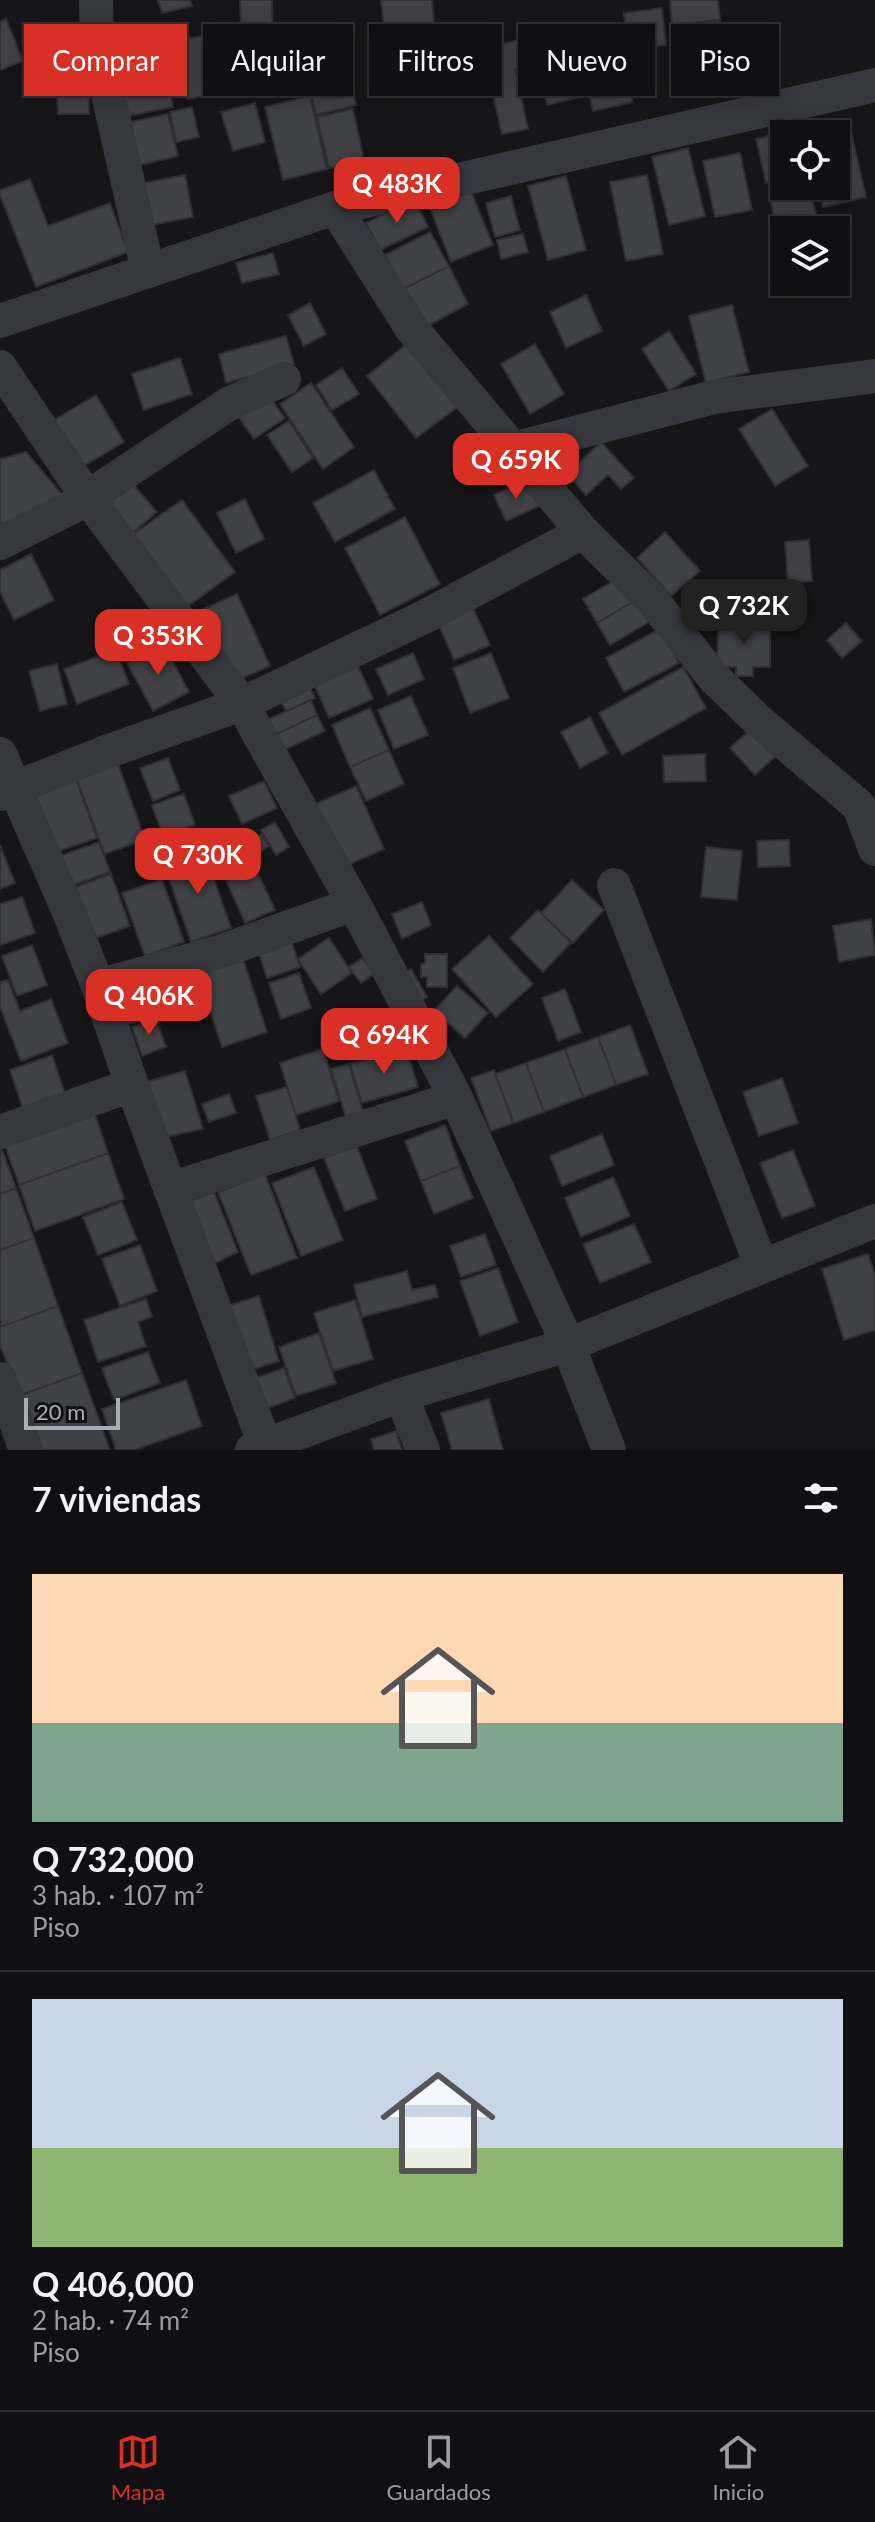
<!DOCTYPE html>
<html lang="es">
<meta charset="utf-8">
<style>
:root{--surface:#101012;--page:#1e1e20;--text:#f1f3f6;--muted:#9c9d9f;--line:#303032;--accent:#d93025}
body{margin:0;font-family:Lato,sans-serif;background:var(--page);color:var(--text);height:100vh;display:flex;flex-direction:column;font-size:30px;white-space:nowrap}
*{box-sizing:border-box;margin:0}
p{font-size:26px;color:var(--muted)}
.icon{flex:none;width:44px;height:44px;fill:none;stroke:currentColor;stroke-width:2;stroke-linecap:round;stroke-linejoin:round}
.map{position:relative;height:1450px;overflow:hidden}
.details{display:flex;flex-direction:column;background:var(--surface);flex:1}
.details>*{flex:none}
.hud{position:absolute;left:24px;top:24px;width:828px;height:72px;display:flex;gap:16px}
.tools{position:absolute;left:770px;top:120px;display:grid;gap:16px}
.tools a{display:grid;place-items:center;width:80px;height:80px;border-radius:0px;background:var(--surface);box-shadow:0 4px 20px #0003,0 0 0 2px var(--line);font-size:40px}
.scale{position:absolute;left:24px;bottom:20px;width:96px;box-sizing:border-box;padding-left:8px;border:4px solid #a8adb8;border-top:0;font-size:22px;line-height:28px;white-space:nowrap;color:#a8adb8;-webkit-text-stroke:6px #111113;paint-order:stroke}
.price{position:absolute;translate:-50% -68px;padding:0 18px;border-radius:16px;background:var(--accent);color:#fff;font-size:26px;line-height:52px;filter:drop-shadow(0 2px 4px #0008)}
.price::after{content:'';position:absolute;left:50%;top:48px;width:24px;height:18px;margin-left:-12px;background:inherit;clip-path:polygon(0 0,100% 0,50% 100%)}
.price.current{background:#222;color:#fff}
ul{padding:0;list-style:none}
li{display:grid;align-content:center;gap:16px;height:424px;padding:0 32px}
li+li{border-top:2px solid var(--line)}
li span{display:grid;place-items:center;height:248px;border-radius:0px;color:#555}
li>.icon{margin-inline-start:auto}
span .icon{width:144px;height:144px;fill:#fffc;stroke-width:1}
li b{font-size:34px}
h2{display:flex;justify-content:space-between;align-items:center;height:96px;padding:0 32px;font-size:34px}
.tag{padding:0 28px;border-radius:0px;background:var(--surface);box-shadow:0 4px 20px #0003,0 0 0 2px var(--line);font-size:28px;line-height:72px}
.tag.current{background:var(--accent);color:#fff}
.tabs{display:flex;justify-content:space-around;align-items:center;height:112px;border-top:2px solid var(--line);background:var(--surface);font-size:22px;color:var(--muted)}
.tabs a{display:grid;justify-items:center;gap:4px}
.tabs .current{color:var(--accent)}
.map>svg:first-child{display:block}
.building{fill:#404145;stroke:#303034;stroke-width:2}
.lines{fill:none;stroke-linecap:round;stroke-linejoin:round}
.minor{stroke:#37383d;stroke-width:34}
</style>
<div class="map">
<svg width="875" height="1450" viewBox="0 0 875 1450">
<rect width="100%" height="100%" fill="#161618"/>
<path class="building" d="M158 0H190L192 6 162 13Z
M240 0H272L273 50 242 51Z
M381 0H432L434 24 384 28Z
M670 0H718L720 20 672 25Z
M662 8 666 45 628 49 624 13Z
M6 19 23 61 0 70V22Z
M720 20 724 56 676 61 672 25Z
M574 35 588 95 547 105 542 82 524 86 521 72 537 68 532 45Z
M202 36 214 94 188 99 186 84 173 86 169 66 184 63 179 40Z
M177 39 179 56 165 58 163 40Z
M525 39 531 65 515 69 528 129 502 134 482 48Z
M164 61 173 107 118 118 110 71Z
M88 62 89 114H58L56 63Z
M623 62 633 102 593 111 584 71Z
M348 69 356 105 316 115 308 78Z
M310 96 327 169 283 180 265 107Z
M255 103 265 142 233 151 221 112Z
M192 107 199 137 176 142 170 112Z
M353 109 364 161 329 168 317 117Z
M168 114 178 156 131 167 121 124Z
M849 123 866 197 823 207 818 186H836V134L806 133Z
M797 129 798 134H784V179L766 183 756 139Z
M688 148 705 216 669 225 652 157Z
M740 153 752 210 715 217 703 161Z
M185 175 193 217 141 227 134 185Z
M647 175 663 254 626 261 610 182Z
M566 176 586 250 548 260 528 186Z
M30 179 48 226 110 203 128 252 36 287 0 195V190Z
M467 182 493 245 451 262 426 198Z
M809 186 820 230H784L782 249 769 195Z
M511 196 520 230 495 237 486 203Z
M415 199 428 227 380 250 366 223Z
M430 232 449 266 403 289 385 255Z
M523 234 528 252 501 259 497 240Z
M273 253 279 274 242 283 236 263Z
M449 266 468 304 424 328 403 289Z
M586 295 602 331 566 348 550 312Z
M310 303 326 334 304 346 288 315Z
M732 305 749 372 706 383 689 316Z
M669 331 696 374 669 391 642 349Z
M286 336 294 364 226 383 219 354Z
M408 343 459 406 416 438 367 376Z
M535 344 564 394 530 414 501 364Z
M180 358 192 394 144 410 132 374Z
M342 368 359 394 332 410 316 385Z
M311 383 354 447 323 469 280 404Z
M266 392 285 418 254 439 236 413Z
M96 395 124 442 77 470 49 423Z
M772 409 808 466 775 486 739 429Z
M289 421 313 458 292 472 267 435Z
M601 442 634 478 621 489 608 475 586 495 567 474Z
M26 452 67 500 0 524V459Z
M374 470 395 509 335 542 313 503Z
M526 480 539 506 506 521 494 495Z
M132 483 157 512 130 535 105 505Z
M245 499 264 539 236 553 217 513Z
M182 500 235 572 185 608 132 535Z
M405 517 440 584 380 615 345 548Z
M665 532 700 571 671 596 637 558Z
M809 540 812 581 788 583 785 542Z
M31 554 54 600 14 620 0 592V570Z
M621 576 636 600 597 623 583 599Z
M237 594 270 666 229 684 197 612Z
M636 600 649 622 610 645 597 623Z
M473 608 490 645 454 660 438 623Z
M846 623 862 641 842 658 827 640Z
M718 624H770V667H753V676H736V667H717Z
M661 628 679 663 624 692 606 658Z
M163 643 189 692 153 711 127 663Z
M116 650 129 684 77 704 64 669Z
M413 653 424 679 388 695 376 669Z
M491 653 509 698 470 713 453 668Z
M353 655 373 699 329 718 310 675Z
M57 664 67 704 40 711 29 671Z
M683 667 706 708 622 755 599 713Z
M307 682 315 698 286 711 278 695Z
M411 696 428 735 394 749 378 710Z
M311 700 317 715 276 734 269 719Z
M370 708 389 750 350 767 332 725Z
M317 715 325 731 284 750 276 734Z
M590 717 608 753 580 768 561 732Z
M752 728 777 755 755 775 730 748Z
M389 750 404 784 366 801 350 767Z
M705 754 706 781 664 782 663 756Z
M168 758 180 790 153 801 140 768Z
M117 761 145 840 104 854 76 776Z
M75 776 97 838 50 854 28 792Z
M264 781 277 808 242 824 229 796Z
M356 786 384 849 343 867 315 804Z
M184 794 195 825 163 836 152 805Z
M275 822 289 847 276 855 261 830Z
M261 834 269 846 258 853 249 841Z
M789 840 790 866 758 867 757 841Z
M99 842 110 872 65 888 54 858Z
M0 845 15 883 0 889Z
M706 847 742 851 737 900 701 897Z
M204 850 231 928 191 942 164 864Z
M249 854 275 910 245 923 220 867Z
M111 874 130 926 85 942 67 890Z
M162 879 184 942 145 956 122 893Z
M572 880 604 910 573 943 541 913Z
M22 897 35 933 0 945V904Z
M422 902 431 925 402 939 392 914Z
M538 910 571 943 543 972 510 938Z
M871 919 875 955 839 962 833 926Z
M288 931 300 967 267 978 255 942Z
M489 936 533 984 496 1017 452 969Z
M329 938 352 973 321 994 298 959Z
M32 945 47 985 17 996 2 956Z
M425 954H447V987H427V977H421V964L425 963Z
M362 958 374 974 361 983 349 967Z
M243 959 267 1032 222 1047 198 974Z
M192 967 204 1007 163 1018 152 979Z
M411 969 427 997 412 1005 397 977Z
M299 973 311 1008 281 1019 269 983Z
M8 980 20 1011 51 999 68 1043 21 1061 0 1007V982Z
M150 981 161 1015 115 1028 105 995Z
M457 986 488 1013 465 1038 434 1011Z
M565 989 581 1032 558 1041 542 998Z
M156 1019 166 1047 142 1056 132 1027Z
M630 1025 648 1074 616 1085 598 1037Z
M598 1037 616 1085 583 1097 565 1049Z
M406 1048 418 1087 362 1103 350 1064Z
M323 1049 339 1101 296 1115 280 1063Z
M565 1049 583 1097 544 1112 526 1063Z
M52 1055 65 1094 23 1109 10 1070Z
M526 1063 544 1112 514 1123 495 1074Z
M349 1064 364 1115 347 1121 331 1069Z
M494 1070 513 1123 491 1131 471 1078Z
M185 1071 203 1129 164 1137 146 1082Z
M782 1078 798 1123 759 1136 743 1092Z
M287 1087 300 1130 270 1140 256 1096Z
M229 1094 236 1113 209 1122 202 1104Z
M94 1112 108 1153 19 1185 4 1143Z
M445 1125 460 1166 421 1181 405 1141Z
M602 1134 614 1165 562 1186 550 1156Z
M357 1146 377 1199 345 1211 324 1158Z
M2 1149 16 1188 0 1194V1150Z
M793 1150 815 1206 782 1218 760 1163Z
M108 1153 124 1199 35 1231 19 1185Z
M460 1166 473 1198 434 1214 421 1181Z
M314 1167 343 1240 301 1256 272 1183Z
M265 1174 297 1258 251 1275 218 1192Z
M613 1177 630 1216 581 1237 565 1198Z
M16 1188 34 1238 0 1250V1194Z
M214 1192 238 1252 209 1266 184 1203Z
M122 1202 137 1240 98 1255 83 1217Z
M634 1224 651 1262 600 1283 583 1244Z
M485 1234 496 1265 461 1277 450 1246Z
M34 1238 58 1306 0 1327V1250Z
M140 1245 157 1291 120 1306 102 1259Z
M868 1254 875 1275V1330L844 1340 822 1269Z
M498 1268 518 1322 480 1336 460 1281Z
M407 1271 412 1290 435 1285 438 1297 362 1317 354 1285Z
M259 1296 279 1361 248 1371 228 1306Z
M146 1299 152 1317 138 1322 146 1346 98 1362 84 1320Z
M355 1300 373 1359 333 1371 314 1313Z
M58 1306 82 1373 21 1395 0 1346V1327Z
M319 1333 336 1383 296 1396 279 1347Z
M148 1352 160 1383 114 1400 102 1368Z
M284 1368 295 1398 262 1410 251 1380Z
M82 1373 110 1450H41L21 1395Z
M186 1380 202 1426 134 1450H116L102 1409Z
M489 1399 503 1450H452L441 1413Z
M396 1431 402 1450H374L371 1439Z"/>
<g class="lines">
<path class="minor" d="M96 0 97 45 148 271
M335 208 412 329 513 449 583 532 653 601 715 679 762 724 859 806 875 849
M0 321 335 208 875 85
M0 367 87 497 242 704 354 904 456 1098 568 1345 609 1450
M513 449 714 397 875 376
M0 543 76 505 230 403 284 379
M0 754 69 912 98 986 132 1085 265 1445
M0 794 106 752 242 704 424 617 583 532
M614 885 762 1267
M98 986 222 951 354 904
M0 1132 132 1085
M170 1189 456 1098
M0 1379 26 1450
M401 1395 423 1450
M252 1450 401 1395 568 1345 875 1221"/>
</g>
</svg>
<div class="tools">
<a><svg class="icon" aria-label="locate" viewBox="0 0 24 24"><circle cx="12" cy="12" r="6"/><path d="M12 2v4M12 18v4M2 12h4M18 12h4"/></svg></a>
<a><svg class="icon" aria-label="layers" viewBox="0 0 24 24"><path d="M12 4l9 5-9 5-9-5zM3 14l9 5 9-5"/></svg></a>
</div>
<div class="scale">20 m</div>
<b class="price" style="left:397px;top:225px">Q 483K</b>
<b class="price" style="left:516px;top:501px">Q 659K</b>
<b class="price current" style="left:744px;top:647px">Q 732K</b>
<b class="price" style="left:158px;top:677px">Q 353K</b>
<b class="price" style="left:198px;top:896px">Q 730K</b>
<b class="price" style="left:149px;top:1037px">Q 406K</b>
<b class="price" style="left:384px;top:1076px">Q 694K</b>
<div class="hud">
<a class="tag current">Comprar</a>
<a class="tag">Alquilar</a>
<a class="tag">Filtros</a>
<a class="tag">Nuevo</a>
<a class="tag">Piso</a>
</div>
</div>
<section class="details">
<h2>7 viviendas<svg class="icon" aria-label="filters" viewBox="0 0 24 24"><path d="M4 7h16M4 17h16"/><circle cx="9" cy="7" r="2"/><circle cx="15" cy="17" r="2"/></svg></h2>
<ul>
<li><span style="background:linear-gradient(#ffd9b3 60%,#7fa58c 0)"><svg class="icon" aria-label="home" viewBox="0 0 24 24"><path d="M3 11l9-7 9 7M6 9v11h12V9"/></svg></span><div><b>Q 732,000</b><p>3 hab. · 107 m²</p><p>Piso</p></div></li>
<li><span style="background:linear-gradient(#c9d6e8 60%,#8fb573 0)"><svg class="icon" aria-label="home" viewBox="0 0 24 24"><path d="M3 11l9-7 9 7M6 9v11h12V9"/></svg></span><div><b>Q 406,000</b><p>2 hab. · 74 m²</p><p>Piso</p></div></li>
</ul>
</section>
<nav class="tabs">
<a class="current"><svg class="icon" aria-label="map" viewBox="0 0 24 24"><path d="M3 6l6-2 6 2 6-2v14l-6 2-6-2-6 2zM9 4v14M15 6v14"/></svg>Mapa</a>
<a><svg class="icon" aria-label="saved" viewBox="0 0 24 24"><path d="M7 4h10v16l-5-4-5 4z"/></svg>Guardados</a>
<a><svg class="icon" aria-label="home" viewBox="0 0 24 24"><path d="M3 11l9-7 9 7M6 9v11h12V9"/></svg>Inicio</a>
</nav>
